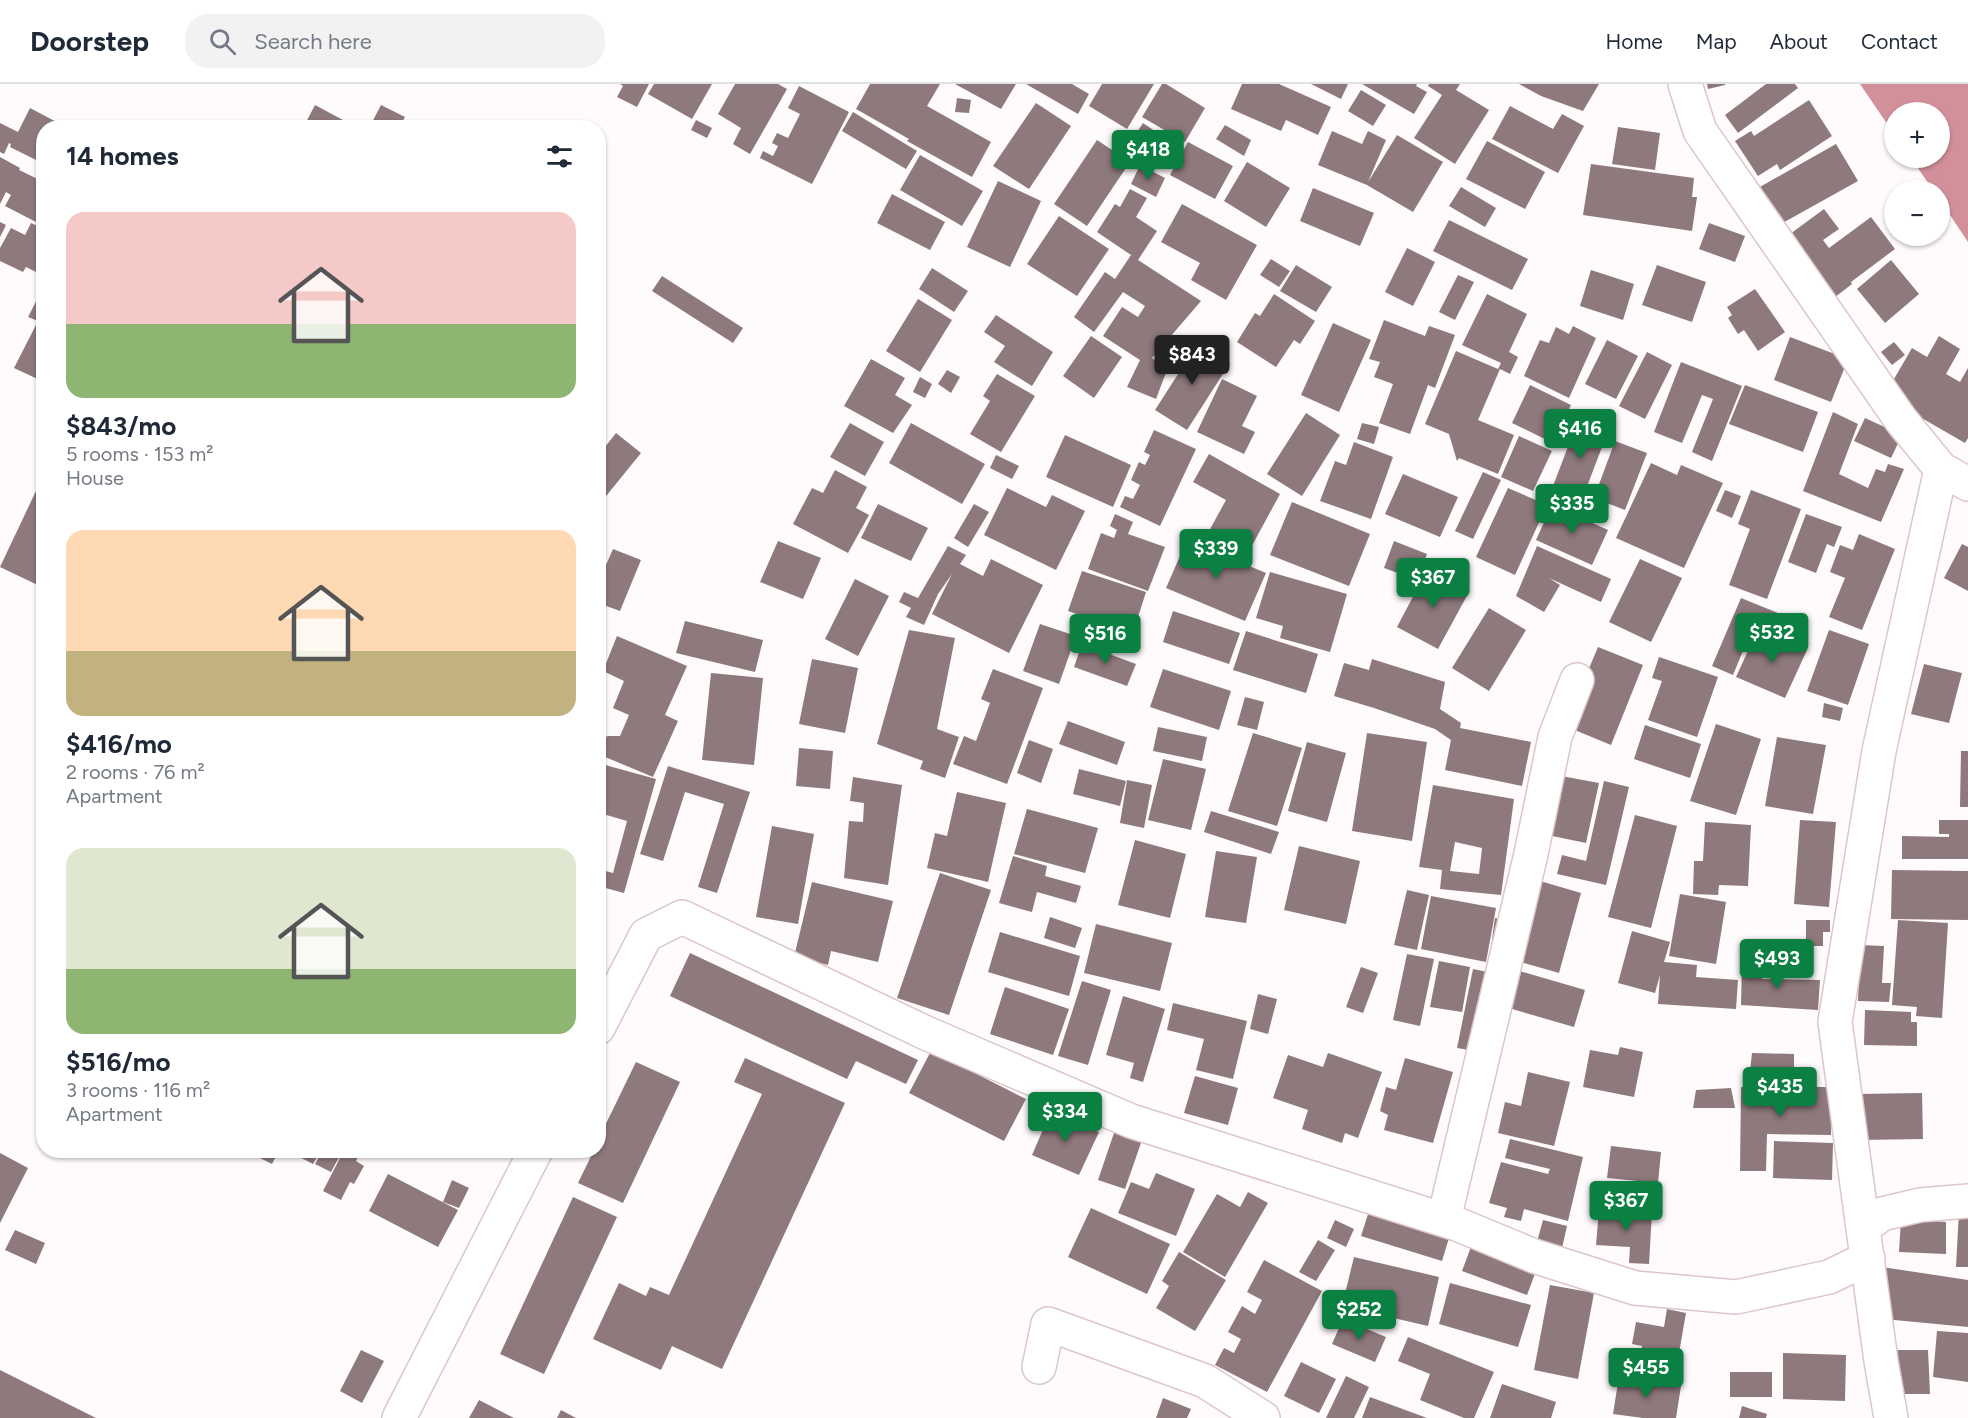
<!DOCTYPE html>
<meta charset="utf-8">
<style>
:root{--surface:#fff;--page:#f2f2f3;--text:#1f2937;--muted:#747a83;--line:#e0e1e3;--accent:#0b8043}
body{margin:0;font-family:Figtree,sans-serif;background:var(--page);color:var(--text);height:100vh;display:flex;flex-direction:column;font-size:22px;white-space:nowrap}
*{box-sizing:border-box;margin:0}
p{font-size:20px;color:var(--muted)}
.icon{flex:none;width:33px;height:33px;fill:none;stroke:currentColor;stroke-width:2;stroke-linecap:round;stroke-linejoin:round}
.map{position:relative;flex:1;overflow:hidden}
.details{position:absolute;left:36px;top:36px;width:570px;height:1038px;display:flex;flex-direction:column;background:var(--surface);border-radius:24px;box-shadow:0 2px 4px #0004}
.details>*{flex:none}
.controls{position:absolute;left:1884px;top:18px;display:grid;gap:12px}
.controls a{display:grid;place-items:center;width:66px;height:66px;border-radius:50%;background:var(--surface);box-shadow:0 2px 4px #0004;font-size:30px}
.price{position:absolute;translate:-50% -51px;padding:0 14px;border-radius:6px;background:var(--accent);color:#fff;font-size:20px;line-height:39px;filter:drop-shadow(0 2px 3px #0008)}
.price::after{content:'';position:absolute;left:50%;top:36px;width:18px;height:14px;margin-left:-9px;background:inherit;clip-path:polygon(0 0,100% 0,50% 100%)}
.price.on{background:#222;color:#fff}
ul{padding:0;list-style:none}
li{display:grid;align-content:center;gap:12px;height:318px;padding:0 30px}
li span{display:grid;place-items:center;height:186px;border-radius:18px;color:#555}
li>.icon{margin-inline-start:auto}
span .icon{width:108px;height:108px;fill:#fffc;stroke-width:1}
li b{font-size:26px}
h2{display:flex;justify-content:space-between;align-items:center;height:72px;padding:0 30px;font-size:26px}
header{display:flex;align-items:center;gap:36px;box-sizing:border-box;height:84px;padding:0 30px;background:var(--surface);border-bottom:2px solid var(--line)}
header strong{font-size:28px}
nav{display:flex;gap:33px;margin-inline-start:auto;font-size:21px}
.search{width:420px;height:54px;background:var(--page);display:flex;align-items:center;gap:15px;box-sizing:border-box;padding:0 21px;border-radius:24px;color:var(--muted);font-size:22px}
.map>svg:first-child{display:block}
.water{fill:#d2909b}
.building{fill:#8e797c;fill-rule:evenodd}
.lines{fill:none;stroke-linecap:round;stroke-linejoin:round}
.street-casing{stroke:#ddc6c9;stroke-width:36}
.street{stroke:#fff;stroke-width:33}
</style>
<header>
<strong>Doorstep</strong>
<div class="search"><svg class="icon" aria-label="search" viewBox="0 0 24 24"><circle cx="10" cy="10" r="6"/><path d="M15 15l6 6"/></svg>Search here</div>
<nav><a>Home</a><a>Map</a><a>About</a><a>Contact</a></nav>
</header>
<div class="map">
<svg width="1968" height="1334" viewBox="0 0 1968 1334">
<rect width="100%" height="100%" fill="#fffafb"/>
<path class="water" d="M1860 0H1968V158L1940 116V106H1933L1911 74H1940V28H1894V50Z"/>
<path class="building" d="M620 0H649L637 23 617 13 623 2Z
M654 0H712L692 35 648 10Z
M735 0H778L787 5 750 70 733 60 741 44 718 30Z
M870 0H940L927 22 991 58 972 93 907 57 909 55 856 25Z
M955 0H1016L1001 25Z
M1026 0H1072L1089 10 1078 30Z
M1102 0H1154L1127 45 1089 22Z
M1162 0H1166L1205 24 1185 58 1142 33Z
M1242 0H1279L1331 23 1318 51 1286 36 1281 47 1231 25Z
M1311 0H1348L1341 15Z
M1362 0H1417L1416 2 1427 8 1414 30Z
M1429 0H1460L1456 6 1489 26 1455 80 1414 54 1442 11 1428 2Z
M1519 0H1599L1583 27 1541 12Z
M1707 0H1725V1L1708 5Z
M1766 0H1795L1798 4 1738 49 1725 31Z
M799 2 849 28 812 100 760 74 763 67 773 72 778 62 772 59 777 49 788 54 800 30 788 24Z
M1361 6 1386 21 1373 42 1348 27Z
M957 14 971 16 969 29 955 28Z
M1809 16 1832 52 1780 86 1777 80 1758 92 1735 57 1751 47 1754 52Z
M1036 19 1071 42 1029 105 993 82Z
M315 21 358 44H303Z
M381 21 405 33 399 44H369Z
M1510 22 1553 45 1562 30 1584 42 1558 89 1492 55Z
M30 24 68 44H44V80L10 63 11 60 9 59 4 70 0 68V39L18 48Z
M853 28 917 67 906 85 842 47Z
M696 36 712 44 707 54 691 46Z
M1143 39 1165 54 1146 80 1125 66Z
M1225 41 1251 56 1244 72 1216 55Z
M1618 43 1660 49 1655 86 1612 80Z
M1332 47 1362 60 1368 47 1386 56 1368 98 1397 51 1443 78 1413 128 1367 101 1318 81Z
M1097 56 1130 78 1087 142 1054 120Z
M1487 57 1545 88 1525 125 1466 95Z
M1188 58 1233 82 1215 115 1170 91Z
M1836 60 1858 97 1779 141 1758 104Z
M920 71 983 107 962 142 900 106Z
M0 73 20 84 19 86 44 98V129L41 128 36 138 5 122 11 111 6 108 0 120Z
M1247 78 1290 104 1266 143 1224 117Z
M1591 80 1694 94 1692 113H1697L1692 147 1583 131Z
M1140 81 1165 94 1156 113 1131 100Z
M998 97 1041 117 1010 183 967 163Z
M1461 103 1496 124 1485 143 1449 122Z
M1313 104 1374 129 1360 162 1300 137Z
M1130 105 1147 114 1136 133 1157 147 1138 176 1201 217 1152 274 1167 286 1156 315 1127 303 1140 276 1103 252 1122 223 1138 233 1145 222 1123 208 1094 248 1074 233 1105 188 1115 195 1131 171 1097 148 1115 120 1120 123Z
M892 110 945 138 930 166 877 139Z
M1182 120 1257 161 1226 216 1191 196 1200 179 1161 158Z
M1824 125 1839 145 1823 156 1829 164 1871 133 1895 165 1851 198 1852 200 1830 217 1786 153Z
M1059 132 1109 165 1077 212 1027 180Z
M1449 136 1528 175 1512 206 1433 167Z
M0 138 6 141 0 153Z
M31 139 44 145V192L26 183 23 188 0 177V164L11 144 25 151Z
M1709 139 1745 152 1735 178 1699 165Z
M1407 164 1435 178 1413 222 1385 208Z
M1271 175 1290 187 1279 203 1260 191Z
M1891 176 1919 210 1885 239 1857 205Z
M1296 181 1332 203 1316 228 1280 207Z
M1657 181 1706 198 1692 238 1642 221Z
M932 184 968 207 954 228 919 205Z
M1591 186 1634 200 1623 236 1580 222Z
M1458 191 1474 198 1455 236 1439 228Z
M662 192 743 244 733 259 652 207Z
M44 202V298L14 284 38 237 28 233Z
M1755 205 1785 248 1758 267 1744 246 1738 250 1728 234 1732 231 1727 223Z
M1274 210 1315 237 1300 260 1294 256 1276 283 1237 258 1255 229 1260 232Z
M1487 210 1527 230 1509 268 1518 273 1510 290 1500 285 1478 336 1514 351 1498 390 1459 374 1457 377 1449 350 1425 340 1456 267 1498 285 1501 279 1462 261Z
M918 215 952 236 920 288 886 267Z
M996 231 1053 268 1032 302 994 278 1005 262 984 248Z
M1384 236 1425 252 1429 242 1455 251 1435 304 1428 301 1410 350 1379 339 1393 300 1374 293 1380 278 1369 275Z
M1333 239 1371 256 1339 328 1301 311Z
M1573 242 1596 254 1569 314 1524 292 1540 256 1549 259 1556 243 1569 250Z
M1091 252 1122 273 1094 314 1063 292Z
M1939 252 1960 265 1946 290 1960 298 1968 284V354L1965 359 1913 329 1915 325 1887 307 1912 264 1927 273Z
M1790 253 1848 275 1831 318 1774 296Z
M1607 256 1638 272 1616 315 1585 300Z
M1894 258 1905 271 1892 281 1881 268Z
M1198 259 1230 279 1187 346 1155 326Z
M1647 268 1672 281 1645 335 1619 322Z
M871 275 905 294 895 311 912 321 893 349 844 322Z
M1681 278 1742 302 1712 377 1692 368 1713 315 1702 311 1682 359 1654 348Z
M947 286 960 293 951 309 938 300Z
M997 290 1035 312 1001 368 970 350 990 317 983 312Z
M920 293 932 300 925 314 913 308Z
M1222 295 1257 312 1242 342 1255 348 1244 370 1197 348Z
M1530 301 1571 321 1553 359 1512 339Z
M1745 301 1818 328 1803 368 1729 340Z
M1833 328 1858 340 1839 390 1868 404 1876 385 1885 388 1888 380 1904 385 1881 438 1803 407Z
M1306 329 1340 351 1302 412 1267 390Z
M1865 334 1902 351 1891 374 1854 357Z
M850 339 884 358 865 392 830 373Z
M911 339 985 380 962 420 889 379Z
M1362 339 1379 343 1374 360 1357 355Z
M1577 339 1607 350 1583 413 1553 402Z
M1154 346 1196 365 1160 442 1120 423 1125 412 1133 415 1140 401 1131 396 1139 378 1145 381 1150 371 1144 368Z
M616 349 641 369 598 422V372Z
M1065 351 1131 381 1113 423 1046 393Z
M1519 352 1552 367 1533 407 1501 393Z
M1615 357 1647 369 1625 426 1594 414Z
M1354 358 1393 373 1371 435 1320 417 1335 377 1346 381Z
M1209 370 1280 410 1248 469 1209 447 1226 416 1193 398Z
M996 371 1019 382 1012 395 990 384Z
M1651 379 1677 391 1681 381 1723 399 1684 484 1616 454Z
M835 386 867 403 856 424 869 431 848 469 793 440 812 404 823 409Z
M1483 388 1501 396 1473 455 1455 447Z
M44 390V504L0 483Z
M1403 390 1458 413 1440 453 1385 430Z
M1007 404 1046 423 1052 411 1085 427 1056 486 984 451Z
M1508 404 1547 421 1515 491 1476 473Z
M1725 406 1741 412 1732 434 1716 427Z
M1751 406 1801 425 1767 515 1729 501 1750 445 1738 440Z
M1292 418 1370 450 1349 502 1270 471Z
M878 420 928 444 911 477 861 454Z
M974 420 989 428 968 463 954 454Z
M1552 421 1608 446 1592 481 1536 456Z
M1115 430 1133 438 1128 450 1165 463 1148 507 1088 485 1101 449 1114 454 1117 446 1110 442Z
M1806 430 1842 443 1834 463 1827 460 1816 489 1788 478Z
M1859 450 1895 465 1862 546 1829 533 1845 494 1830 488 1840 461 1853 466Z
M1187 456 1266 489 1245 537 1166 504Z
M778 457 821 474 803 515 760 498Z
M1394 457 1427 470 1417 496 1384 484Z
M1962 460 1968 463V507L1944 494Z
M948 462 966 471 960 480 983 492 991 475 1043 501 1009 569 932 530 952 490 938 510 924 541 906 533 911 524 899 518 904 508 918 514Z
M1537 462 1611 495 1601 518 1549 494 1560 501 1544 528 1516 512Z
M613 465 641 476 620 527 598 519V499Z
M1640 475 1682 494 1651 558 1609 538Z
M1427 486 1469 508 1438 565 1397 543Z
M1082 487 1146 508 1133 549 1068 527Z
M1270 488 1347 510 1330 568 1280 554 1283 542 1256 534Z
M855 495 889 512 858 572 825 555Z
M1741 514 1778 529 1772 543 1756 535 1733 591 1712 582Z
M1489 524 1526 546 1489 607 1452 584Z
M1173 527 1240 549 1229 580 1163 558Z
M685 537 763 556 755 588 676 569Z
M1040 540 1076 552 1059 600 1023 587Z
M1758 545 1807 566 1785 614 1736 593Z
M909 546 955 554 937 645 959 653 945 694 920 685 923 677 877 660Z
M1829 546 1869 560 1848 621 1807 607Z
M1246 547 1318 570 1306 609 1233 586Z
M617 552 687 582 665 631 678 637 653 693 598 670 607 652H620L629 631 613 624 624 597 603 587Z
M1082 560 1136 580 1127 602 1074 583Z
M1598 563 1643 581 1611 661 1565 642Z
M1659 573 1718 593 1697 653 1648 636 1662 597 1652 594Z
M812 575 858 584 845 649 799 640Z
M1372 575 1445 598 1440 625 1461 639 1460 644 1531 658 1522 702 1445 686 1451 656 1435 645 1374 624 1334 612 1344 579 1369 586Z
M1924 580 1962 589 1949 639 1911 630Z
M993 585 1043 604 1007 700 953 680 964 652 976 657 990 619 981 615Z
M1163 585 1231 607 1219 646 1150 623Z
M711 589 763 594 754 681 702 676Z
M1245 613 1264 618 1257 646 1237 641Z
M1824 619 1843 624 1840 637 1822 633Z
M1068 637 1125 658 1117 681 1059 660Z
M1716 640 1761 655 1736 731 1690 717Z
M1645 641 1701 660 1690 694 1634 675Z
M1158 643 1207 653 1202 677 1153 667Z
M1253 649 1302 664 1277 742 1228 727Z
M1367 649 1427 658 1412 757 1352 747Z
M1777 653 1826 661 1813 730 1765 722Z
M1029 656 1053 665 1041 699 1017 689Z
M1307 658 1346 669 1327 738 1288 727Z
M799 664 833 667 830 705 796 702Z
M1961 667H1968V723H1960Z
M1163 675 1206 685 1191 746 1148 736Z
M598 679 656 695 624 809 598 802V785L613 789 627 737 603 730 598 744Z
M668 682 750 708 717 809 698 803 724 720 685 708 663 777 640 770Z
M1079 685 1126 697 1120 722 1073 710Z
M1556 691 1599 699 1586 759 1543 750Z
M853 693 902 701 888 801 844 794 849 737 863 738 864 719 850 717Z
M1127 696 1152 701 1144 744 1120 739Z
M1604 697 1629 703 1606 801 1557 790 1562 771 1586 777Z
M1433 701 1514 715 1501 811 1440 805 1442 786 1419 783ZM1455 758 1482 764 1479 790 1450 787Z
M957 708 1006 719 988 798 927 784 935 749 947 752Z
M1027 725 1098 744 1085 789 1014 770Z
M1211 727 1279 748 1271 770 1204 748Z
M1635 731 1677 742 1651 844 1608 833Z
M1800 736 1836 738 1829 823 1794 820Z
M1939 736H1968V775H1902V752L1949 753V750H1939Z
M1705 738 1751 741 1748 802 1719 801 1718 811 1693 810 1694 777H1703Z
M772 742 814 750 798 840 756 833Z
M1135 756 1186 770 1170 834 1118 821Z
M1299 762 1360 777 1346 840 1284 826Z
M1216 767 1257 773 1246 839 1205 833Z
M1013 772 1047 782 1045 792 1081 802 1076 819 1037 808 1032 828 999 819Z
M1892 786 1968 787V836L1891 835Z
M940 789 991 806 949 931 897 914Z
M1540 797 1581 809 1559 889 1517 877Z
M812 798 893 817 878 878 831 867 828 881 794 873Z
M1407 806 1429 811 1417 866 1394 861Z
M1680 810 1726 818 1716 880 1669 872Z
M1431 812 1496 824 1486 878 1421 865Z
M1050 833 1082 844 1075 864 1044 854Z
M1495 834 1509 836 1506 858 1492 855Z
M1806 836H1830V848H1823V862H1806Z
M1898 836 1948 839 1942 934 1916 932 1917 923 1892 921Z
M1096 840 1172 859 1160 907 1084 889Z
M1632 847 1670 858 1664 878 1697 881 1696 893 1738 896 1736 925 1658 920 1660 891 1655 909 1618 899Z
M1000 848 1080 872 1069 912 988 888Z
M1860 861 1884 862 1882 899H1891L1889 918 1858 917Z
M690 869 918 976 906 1000 856 977 847 995 670 912Z
M1407 870 1434 875 1420 942 1393 936Z
M1439 877 1470 883 1462 928 1430 923Z
M1742 879H1763L1762 895 1820 896 1818 926 1741 921Z
M1361 883 1378 889 1363 929 1346 923Z
M1473 885 1497 890 1481 968 1457 964Z
M1516 886 1585 906 1574 943 1505 923Z
M1082 897 1111 906 1088 981 1058 972Z
M1005 903 1069 925 1053 971 990 950Z
M1258 910 1277 915 1268 950 1250 945Z
M1123 912 1165 925 1143 998 1130 994 1134 979 1106 971Z
M1173 919 1247 937 1233 995 1196 986 1204 955 1167 946Z
M1865 926 1911 928V938H1917V962L1864 961Z
M1620 963 1643 968 1634 1013 1583 1003 1590 966 1618 971Z
M931 967 1026 1015 1004 1057 909 1009Z
M1328 969 1382 988 1358 1054 1345 1049 1342 1059 1302 1045 1308 1026 1273 1014 1288 971 1323 983Z
M1752 969 1794 970V998L1749 996Z
M745 974 845 1019 722 1285 672 1262 661 1286 593 1255 619 1199 646 1212 650 1203 669 1211 762 1010 734 998Z
M1405 974 1453 988 1433 1059 1384 1046 1388 1031 1380 1027 1386 1003 1396 1006Z
M636 978 680 998 623 1119 578 1099 594 1066H598V1056Z
M1528 988 1570 998 1554 1062 1498 1049 1505 1018 1521 1022Z
M1195 992 1238 1004 1228 1041 1184 1029Z
M1741 1003H1832L1831 1051 1767 1050 1766 1087H1740Z
M1731 1004 1735 1024H1693L1696 1006Z
M1922 1009 1923 1055 1859 1056 1858 1010Z
M1051 1027 1099 1048 1079 1091 1032 1071Z
M1115 1046 1142 1056 1125 1105 1098 1096Z
M1510 1055 1583 1073 1568 1137 1524 1125 1521 1137 1504 1133 1507 1124 1489 1119 1501 1078 1548 1090 1550 1085 1505 1074Z
M1774 1057 1833 1059 1832 1096 1773 1094Z
M1611 1062 1661 1068 1658 1099 1607 1094Z
M261 1066H279L272 1080 258 1073Z
M286 1066H321L313 1080Z
M323 1066H343L331 1088 315 1080Z
M344 1066H355L360 1069 356 1077 364 1082 354 1100 350 1098 341 1116 323 1107Z
M0 1069 28 1084 0 1139Z
M1156 1089 1195 1105 1176 1152 1118 1129 1131 1098 1149 1105Z
M388 1090 458 1126 438 1163 369 1127Z
M452 1096 469 1104 459 1124 443 1118Z
M1248 1108 1268 1119 1225 1193 1183 1168 1217 1110 1240 1123Z
M573 1113 617 1133 544 1290 500 1270Z
M1091 1124 1170 1160 1147 1210 1068 1173Z
M1599 1125 1652 1128 1649 1180 1629 1179 1630 1163 1596 1161Z
M1369 1127 1449 1154 1442 1177 1361 1152Z
M1959 1127 1968 1128V1183H1956Z
M1901 1135 1946 1138V1170L1899 1168Z
M1335 1136 1354 1145 1346 1163 1327 1154Z
M1543 1136 1567 1142 1562 1164 1537 1158Z
M15 1146 45 1159 36 1180 5 1166Z
M1318 1156 1335 1166 1316 1197 1299 1188Z
M1471 1163 1536 1187 1527 1211 1462 1187Z
M1179 1168 1226 1196 1195 1247 1156 1224 1169 1202 1162 1197Z
M1354 1173 1439 1193 1428 1242 1342 1222Z
M1264 1176 1322 1207 1267 1308 1215 1281 1224 1264 1234 1269 1241 1255 1228 1248 1242 1222 1255 1230 1262 1216 1247 1208Z
M1882 1183 1968 1196V1243L1884 1235Z
M1450 1199 1531 1221 1518 1263 1439 1240Z
M1550 1201 1594 1209 1578 1295 1534 1286Z
M1667 1225 1686 1229 1675 1292 1638 1285 1642 1262 1632 1260 1636 1238 1664 1243Z
M1343 1235 1386 1253 1375 1278 1332 1260Z
M1937 1247 1968 1249V1298L1933 1293Z
M1408 1253 1494 1288 1474 1334H1464L1420 1316 1430 1290 1398 1277Z
M361 1266 384 1277 362 1319 340 1307Z
M1894 1266H1928L1930 1310H1896Z
M1783 1269 1846 1271 1845 1317 1783 1315Z
M1301 1278 1336 1295 1319 1329 1284 1312Z
M0 1286 96 1334H0Z
M1730 1288H1772V1313H1730Z
M1346 1292 1369 1303 1354 1334H1326Z
M1619 1292 1681 1302 1676 1334H1643L1613 1330Z
M1502 1300 1556 1318 1551 1334H1490Z
M1370 1313 1427 1334H1362Z
M1163 1314 1191 1325 1187 1334H1156Z
M479 1316 514 1334H469Z
M1742 1322 1767 1330 1766 1334H1739Z
M561 1326 576 1334H557Z"/>
<g class="lines">
<defs>
<path id="street" d="M1685 0 1700 47 1901 336 1941 385 1968 400
M598 944 646 851 682 833 926 949 1131 1037 1457 1140 1534 1172 1635 1204 1736 1213 1829 1193 1868 1174
M1444 1135 1531 770 1555 653 1577 596
M1863 1144 1882 1130 1920 1121 1968 1117
M1039 1283 1048 1240 1205 1297 1263 1334
M399 1334 536 1066
M1891 1334 1881 1277 1835 938 1879 667 1941 385"/>
</defs>
<use href="#street" class="street-casing"/>
<use href="#street" class="street"/>
</g>
</svg>
<div class="controls">
<a>+</a>
<a>−</a>
</div>
<b class="price" style="left:1148px;top:97px">$418</b>
<b class="price on" style="left:1192px;top:302px">$843</b>
<b class="price" style="left:1580px;top:376px">$416</b>
<b class="price" style="left:1572px;top:451px">$335</b>
<b class="price" style="left:1216px;top:496px">$339</b>
<b class="price" style="left:1433px;top:525px">$367</b>
<b class="price" style="left:1772px;top:580px">$532</b>
<b class="price" style="left:1105px;top:581px">$516</b>
<b class="price" style="left:1777px;top:906px">$493</b>
<b class="price" style="left:1780px;top:1034px">$435</b>
<b class="price" style="left:1065px;top:1059px">$334</b>
<b class="price" style="left:1626px;top:1148px">$367</b>
<b class="price" style="left:1359px;top:1257px">$252</b>
<b class="price" style="left:1646px;top:1315px">$455</b>
<section class="details">
<h2>14 homes<svg class="icon" aria-label="filters" viewBox="0 0 24 24"><path d="M4 7h16M4 17h16"/><circle cx="9" cy="7" r="2"/><circle cx="15" cy="17" r="2"/></svg></h2>
<ul>
<li><span style="background:linear-gradient(#f6c9c9 60%,#8fb573 0)"><svg class="icon" aria-label="home" viewBox="0 0 24 24"><path d="M3 11l9-7 9 7M6 9v11h12V9"/></svg></span><div><b>$843/mo</b><p>5 rooms · 153 m²</p><p>House</p></div></li>
<li><span style="background:linear-gradient(#ffd9b3 65%,#c2b280 0)"><svg class="icon" aria-label="home" viewBox="0 0 24 24"><path d="M3 11l9-7 9 7M6 9v11h12V9"/></svg></span><div><b>$416/mo</b><p>2 rooms · 76 m²</p><p>Apartment</p></div></li>
<li><span style="background:linear-gradient(#dfe7d0 65%,#8fb573 0)"><svg class="icon" aria-label="home" viewBox="0 0 24 24"><path d="M3 11l9-7 9 7M6 9v11h12V9"/></svg></span><div><b>$516/mo</b><p>3 rooms · 116 m²</p><p>Apartment</p></div></li>
</ul>
</section>
</div>
